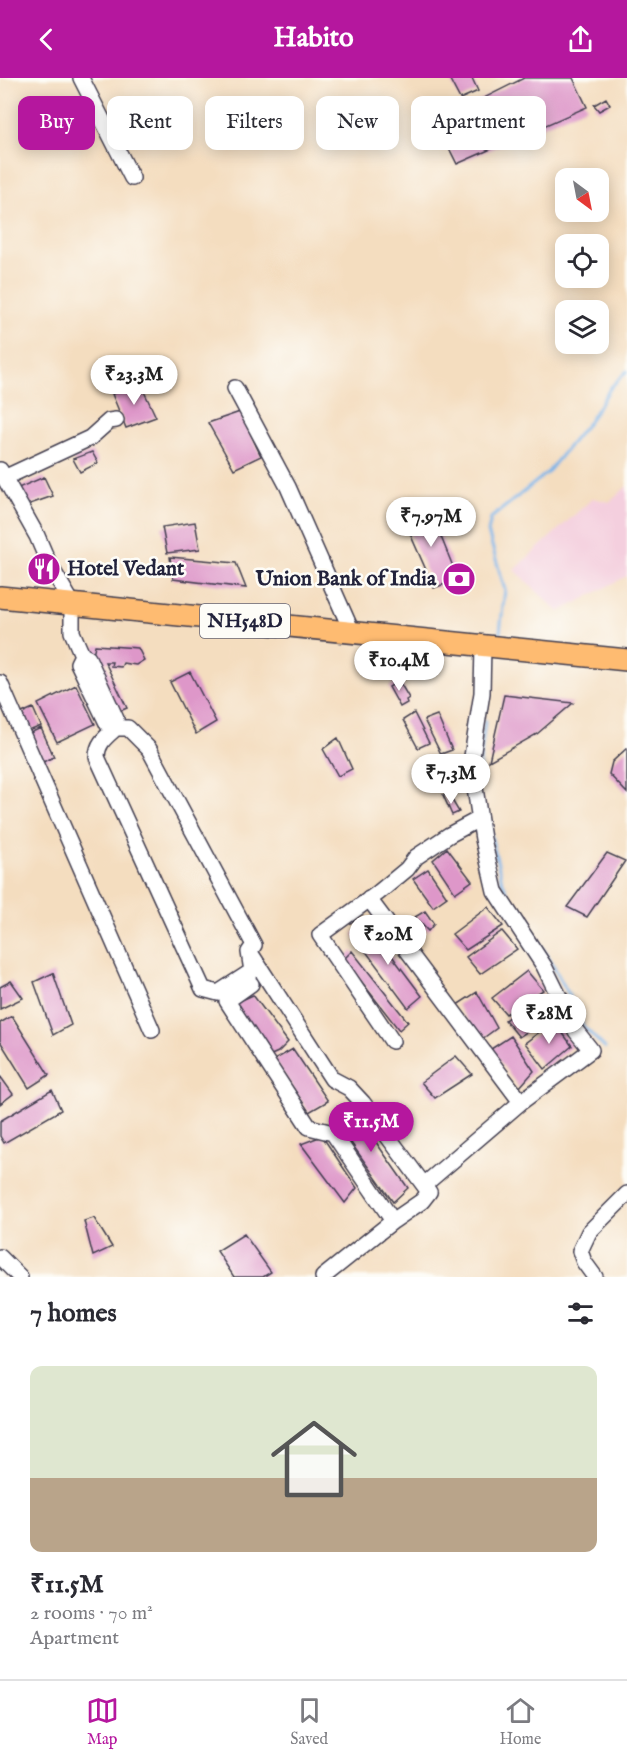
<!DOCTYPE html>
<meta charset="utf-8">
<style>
:root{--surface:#fff;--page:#f7f7f7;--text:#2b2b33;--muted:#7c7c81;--line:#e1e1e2;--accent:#b5179e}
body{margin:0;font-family:"IM FELL English",serif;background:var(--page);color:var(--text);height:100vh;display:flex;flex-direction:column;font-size:22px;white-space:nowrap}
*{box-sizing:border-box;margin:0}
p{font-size:20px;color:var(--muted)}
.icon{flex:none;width:33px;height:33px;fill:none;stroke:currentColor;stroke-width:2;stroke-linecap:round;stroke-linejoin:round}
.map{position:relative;height:1199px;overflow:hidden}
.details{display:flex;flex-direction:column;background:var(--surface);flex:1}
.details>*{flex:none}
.guide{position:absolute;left:18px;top:18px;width:591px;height:54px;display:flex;gap:12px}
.needle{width:39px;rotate:148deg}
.controls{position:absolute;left:555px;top:90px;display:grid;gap:12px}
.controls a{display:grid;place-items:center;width:54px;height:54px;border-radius:12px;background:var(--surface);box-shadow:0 3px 15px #0003;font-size:30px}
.price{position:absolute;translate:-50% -51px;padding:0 14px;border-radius:21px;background:#fff;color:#222;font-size:20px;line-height:39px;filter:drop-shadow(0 2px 3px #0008)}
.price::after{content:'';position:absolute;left:50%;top:36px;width:18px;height:14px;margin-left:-9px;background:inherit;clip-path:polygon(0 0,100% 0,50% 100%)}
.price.on{background:var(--accent);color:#fff}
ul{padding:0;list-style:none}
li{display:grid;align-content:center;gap:12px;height:318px;padding:0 30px}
li span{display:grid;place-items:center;height:186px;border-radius:12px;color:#555}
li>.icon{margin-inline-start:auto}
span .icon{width:108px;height:108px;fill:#fffc;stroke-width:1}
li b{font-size:26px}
h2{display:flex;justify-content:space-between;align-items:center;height:72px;padding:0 30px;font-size:26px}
.chip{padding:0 21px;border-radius:12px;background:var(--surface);box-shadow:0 3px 15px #0003;font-size:21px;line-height:54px}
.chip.on{background:var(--accent);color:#fff}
header{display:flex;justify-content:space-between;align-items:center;height:78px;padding:0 30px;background:var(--accent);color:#fff;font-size:27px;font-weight:800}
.menu{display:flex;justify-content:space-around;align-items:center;height:84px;border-top:2px solid var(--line);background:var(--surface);font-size:16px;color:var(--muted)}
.menu a{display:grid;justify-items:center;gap:3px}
.menu .on{color:var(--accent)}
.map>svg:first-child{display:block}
.built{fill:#f4cfde}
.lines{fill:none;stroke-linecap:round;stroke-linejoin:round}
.stream{stroke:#78b3e9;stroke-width:3}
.building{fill:#de97c9}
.minor-casing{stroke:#423e4f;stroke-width:18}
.highway-casing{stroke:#423e4f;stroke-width:24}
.minor{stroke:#fff;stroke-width:15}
.highway{stroke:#febb71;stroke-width:21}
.labels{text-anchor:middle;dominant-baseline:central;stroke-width:5;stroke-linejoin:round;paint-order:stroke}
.shield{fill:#fdfcf7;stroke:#646373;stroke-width:1.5}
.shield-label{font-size:20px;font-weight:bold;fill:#22223b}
.poi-label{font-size:21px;font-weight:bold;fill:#22223b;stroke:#fdfcf7;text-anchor:start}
</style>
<header><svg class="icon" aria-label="back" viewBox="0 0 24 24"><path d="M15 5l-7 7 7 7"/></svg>Habito<svg class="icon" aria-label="share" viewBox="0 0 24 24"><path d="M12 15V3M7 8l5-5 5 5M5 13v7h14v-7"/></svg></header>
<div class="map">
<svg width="627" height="1199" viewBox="0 0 627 1199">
<rect width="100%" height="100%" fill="#fdfcf7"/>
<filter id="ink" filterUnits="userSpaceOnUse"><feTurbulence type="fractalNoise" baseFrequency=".0167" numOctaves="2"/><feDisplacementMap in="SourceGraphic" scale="12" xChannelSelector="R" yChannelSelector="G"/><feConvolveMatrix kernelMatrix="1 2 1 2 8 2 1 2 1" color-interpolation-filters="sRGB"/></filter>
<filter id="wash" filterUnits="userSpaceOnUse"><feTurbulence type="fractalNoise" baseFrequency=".008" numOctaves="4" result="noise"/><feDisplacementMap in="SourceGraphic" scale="24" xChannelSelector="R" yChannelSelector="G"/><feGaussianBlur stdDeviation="1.35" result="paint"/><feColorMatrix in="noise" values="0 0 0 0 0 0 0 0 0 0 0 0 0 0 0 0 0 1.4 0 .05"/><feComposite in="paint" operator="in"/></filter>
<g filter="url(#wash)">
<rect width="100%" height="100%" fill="#f4ddbf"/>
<path class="built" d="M627 408V498L559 534 514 492 593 420 610 424Z"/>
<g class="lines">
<path class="stream" d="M499 562 505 512 488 454 491 440 547 395 590 342 611 309 627 293
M489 609 495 577
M480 698V684L485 642
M489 749 502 803 515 831
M526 846 547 877 568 915 583 948 605 970"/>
</g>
<g id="blocks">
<path class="building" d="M449 0H472L478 13 460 21Z
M524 0H573L587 29 457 86 436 44Z
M606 20 610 27 599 33 594 27Z
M140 305 156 339 126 350 112 316Z
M240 334 261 378 234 391 208 345Z
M92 374 98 385 80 394 73 381Z
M44 399 53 418 27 427 18 410Z
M429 429 458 501 434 510 404 442Z
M195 444 200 471 167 475 162 449Z
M170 479 236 485 246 510 173 501Z
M95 567 138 570 144 582 136 587 123 585 121 589 111 588 112 584H105L127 630 115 635 92 582Z
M190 594 216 644 196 656 170 604Z
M396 598 409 620 406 622 407 625 400 629 389 609 394 606 391 601Z
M76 607 95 646 57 664 38 626Z
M504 617 573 625 537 656 489 683Z
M33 630 41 648 29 653 22 635Z
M414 635 429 665 418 670 403 642Z
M437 637 452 672 441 676 424 642Z
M41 650 54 679 43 684 30 655Z
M338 660 352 691 338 698 323 671Z
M627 670V715L609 696 612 684Z
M443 717H449L459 734 452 737Z
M447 770 472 803 455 815 433 782Z
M607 775 625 783 587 839 567 829Z
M428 791 447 819 433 829 413 801Z
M488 829 503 848 466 872 452 856Z
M425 833 434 846 428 853 415 839Z
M368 846 422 918 408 930 353 856Z
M502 853 517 871 480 896 466 879Z
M352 873 408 944 399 952 344 881Z
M527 893 543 912 506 936 492 920Z
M53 895 71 947 53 957 34 904Z
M11 903 23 920 0 931V909Z
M477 914 497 950 482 961 457 927Z
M541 916 557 934 519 959 505 942Z
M253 917 288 964 278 974 269 978 233 926Z
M12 938 49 997 29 1010 0 963V945Z
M554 943 572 968 545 991 525 965Z
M511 958 534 993 519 1010 491 971Z
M293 971 328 1023 309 1034 274 982Z
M456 978 472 996 435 1020 421 1004Z
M0 998 13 1016 0 1026Z
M52 1012 61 1032 4 1065 0 1058V1043Z
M350 1027 408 1110 393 1124 332 1038Z
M322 1058 357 1110 345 1125 301 1066Z
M94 1140 112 1169 93 1178 84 1143Z
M244 1156 271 1194 263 1199H234L217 1173Z"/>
</g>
</g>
<g filter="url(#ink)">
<use href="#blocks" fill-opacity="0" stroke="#423e4f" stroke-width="1.5"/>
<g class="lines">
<defs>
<path id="minor" d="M81 0 132 100
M235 310 288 409 352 554
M0 392 37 458 49 486 72 525V554L82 577 88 580 116 641V650C106 659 97 665 97 679L203 911 218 915 252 893 249 874 254 867 149 671 128 650H116L108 647 78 585 82 577
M4 400 90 360 109 343 116 342
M0 605 152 952
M369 821 521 1024
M251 876 332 1001 349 1010 363 1025 429 1114 422 1123 393 1143
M251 906 227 923 309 1049 333 1055 393 1143 323 1199
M392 963 320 857 378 815 407 791 416 779 449 757 479 741
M424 1107 521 1024 591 972 576 953 544 888 495 813 483 761 471 685 482 615 483 567
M0 1179 20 1199
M595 1199 584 1184 580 1173 589 1154 627 1116"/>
<path id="highway" d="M0 519 627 582"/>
</defs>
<use href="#minor" class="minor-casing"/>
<use href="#highway" class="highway-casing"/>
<use href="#minor" class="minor"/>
<use href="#highway" class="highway"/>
</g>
</g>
<defs>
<symbol id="restaurant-disc" viewBox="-11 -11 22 22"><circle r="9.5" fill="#b5179e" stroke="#fdfcf7"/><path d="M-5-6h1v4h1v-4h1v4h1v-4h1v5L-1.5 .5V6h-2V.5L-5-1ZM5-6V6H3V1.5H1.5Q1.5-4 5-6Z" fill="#fff"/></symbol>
<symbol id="bank-disc" viewBox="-11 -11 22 22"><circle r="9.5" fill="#b5179e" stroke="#fdfcf7"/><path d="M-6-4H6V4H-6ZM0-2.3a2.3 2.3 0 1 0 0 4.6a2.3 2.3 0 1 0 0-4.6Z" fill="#fff"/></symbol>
</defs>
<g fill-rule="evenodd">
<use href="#restaurant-disc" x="25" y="472" width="38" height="38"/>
<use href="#bank-disc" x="440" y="482" width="38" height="38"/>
</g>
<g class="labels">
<rect class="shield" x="200" y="526" width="90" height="34" rx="4.5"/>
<g class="shield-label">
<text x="245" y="543">NH548D</text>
</g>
<g class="poi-label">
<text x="67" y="491">Hotel Vedant</text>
<text x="436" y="501" text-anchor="end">Union Bank of India</text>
</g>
</g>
</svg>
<div class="controls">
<a><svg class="needle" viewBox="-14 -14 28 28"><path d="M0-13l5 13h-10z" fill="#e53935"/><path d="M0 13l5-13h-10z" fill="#7c7c81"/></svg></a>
<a><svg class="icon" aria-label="locate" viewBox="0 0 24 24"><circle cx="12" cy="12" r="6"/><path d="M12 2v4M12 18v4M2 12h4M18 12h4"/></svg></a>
<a><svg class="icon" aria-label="layers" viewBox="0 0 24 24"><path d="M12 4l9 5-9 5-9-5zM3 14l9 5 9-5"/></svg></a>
</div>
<b class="price" style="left:134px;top:328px">₹23.3M</b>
<b class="price" style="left:431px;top:470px">₹7.97M</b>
<b class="price" style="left:399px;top:614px">₹10.4M</b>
<b class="price" style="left:451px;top:727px">₹7.3M</b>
<b class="price" style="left:388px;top:888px">₹20M</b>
<b class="price" style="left:549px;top:967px">₹28M</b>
<b class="price on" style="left:371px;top:1075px">₹11.5M</b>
<div class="guide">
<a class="chip on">Buy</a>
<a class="chip">Rent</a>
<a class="chip">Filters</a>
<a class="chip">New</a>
<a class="chip">Apartment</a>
</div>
</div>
<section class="details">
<h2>7 homes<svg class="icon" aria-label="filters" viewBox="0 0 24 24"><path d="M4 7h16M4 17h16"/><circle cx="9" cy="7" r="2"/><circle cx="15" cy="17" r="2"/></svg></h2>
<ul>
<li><span style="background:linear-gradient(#dfe7d0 60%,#b9a48a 0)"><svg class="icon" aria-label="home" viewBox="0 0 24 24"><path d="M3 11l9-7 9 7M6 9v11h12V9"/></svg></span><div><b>₹11.5M</b><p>2 rooms · 70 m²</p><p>Apartment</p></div></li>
</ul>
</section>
<nav class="menu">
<a class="on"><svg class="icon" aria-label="map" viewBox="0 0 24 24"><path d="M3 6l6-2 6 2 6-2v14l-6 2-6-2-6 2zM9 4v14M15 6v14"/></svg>Map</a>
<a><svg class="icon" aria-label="saved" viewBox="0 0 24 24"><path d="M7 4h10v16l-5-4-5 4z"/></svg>Saved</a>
<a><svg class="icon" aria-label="home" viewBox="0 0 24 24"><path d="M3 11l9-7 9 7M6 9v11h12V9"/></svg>Home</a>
</nav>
